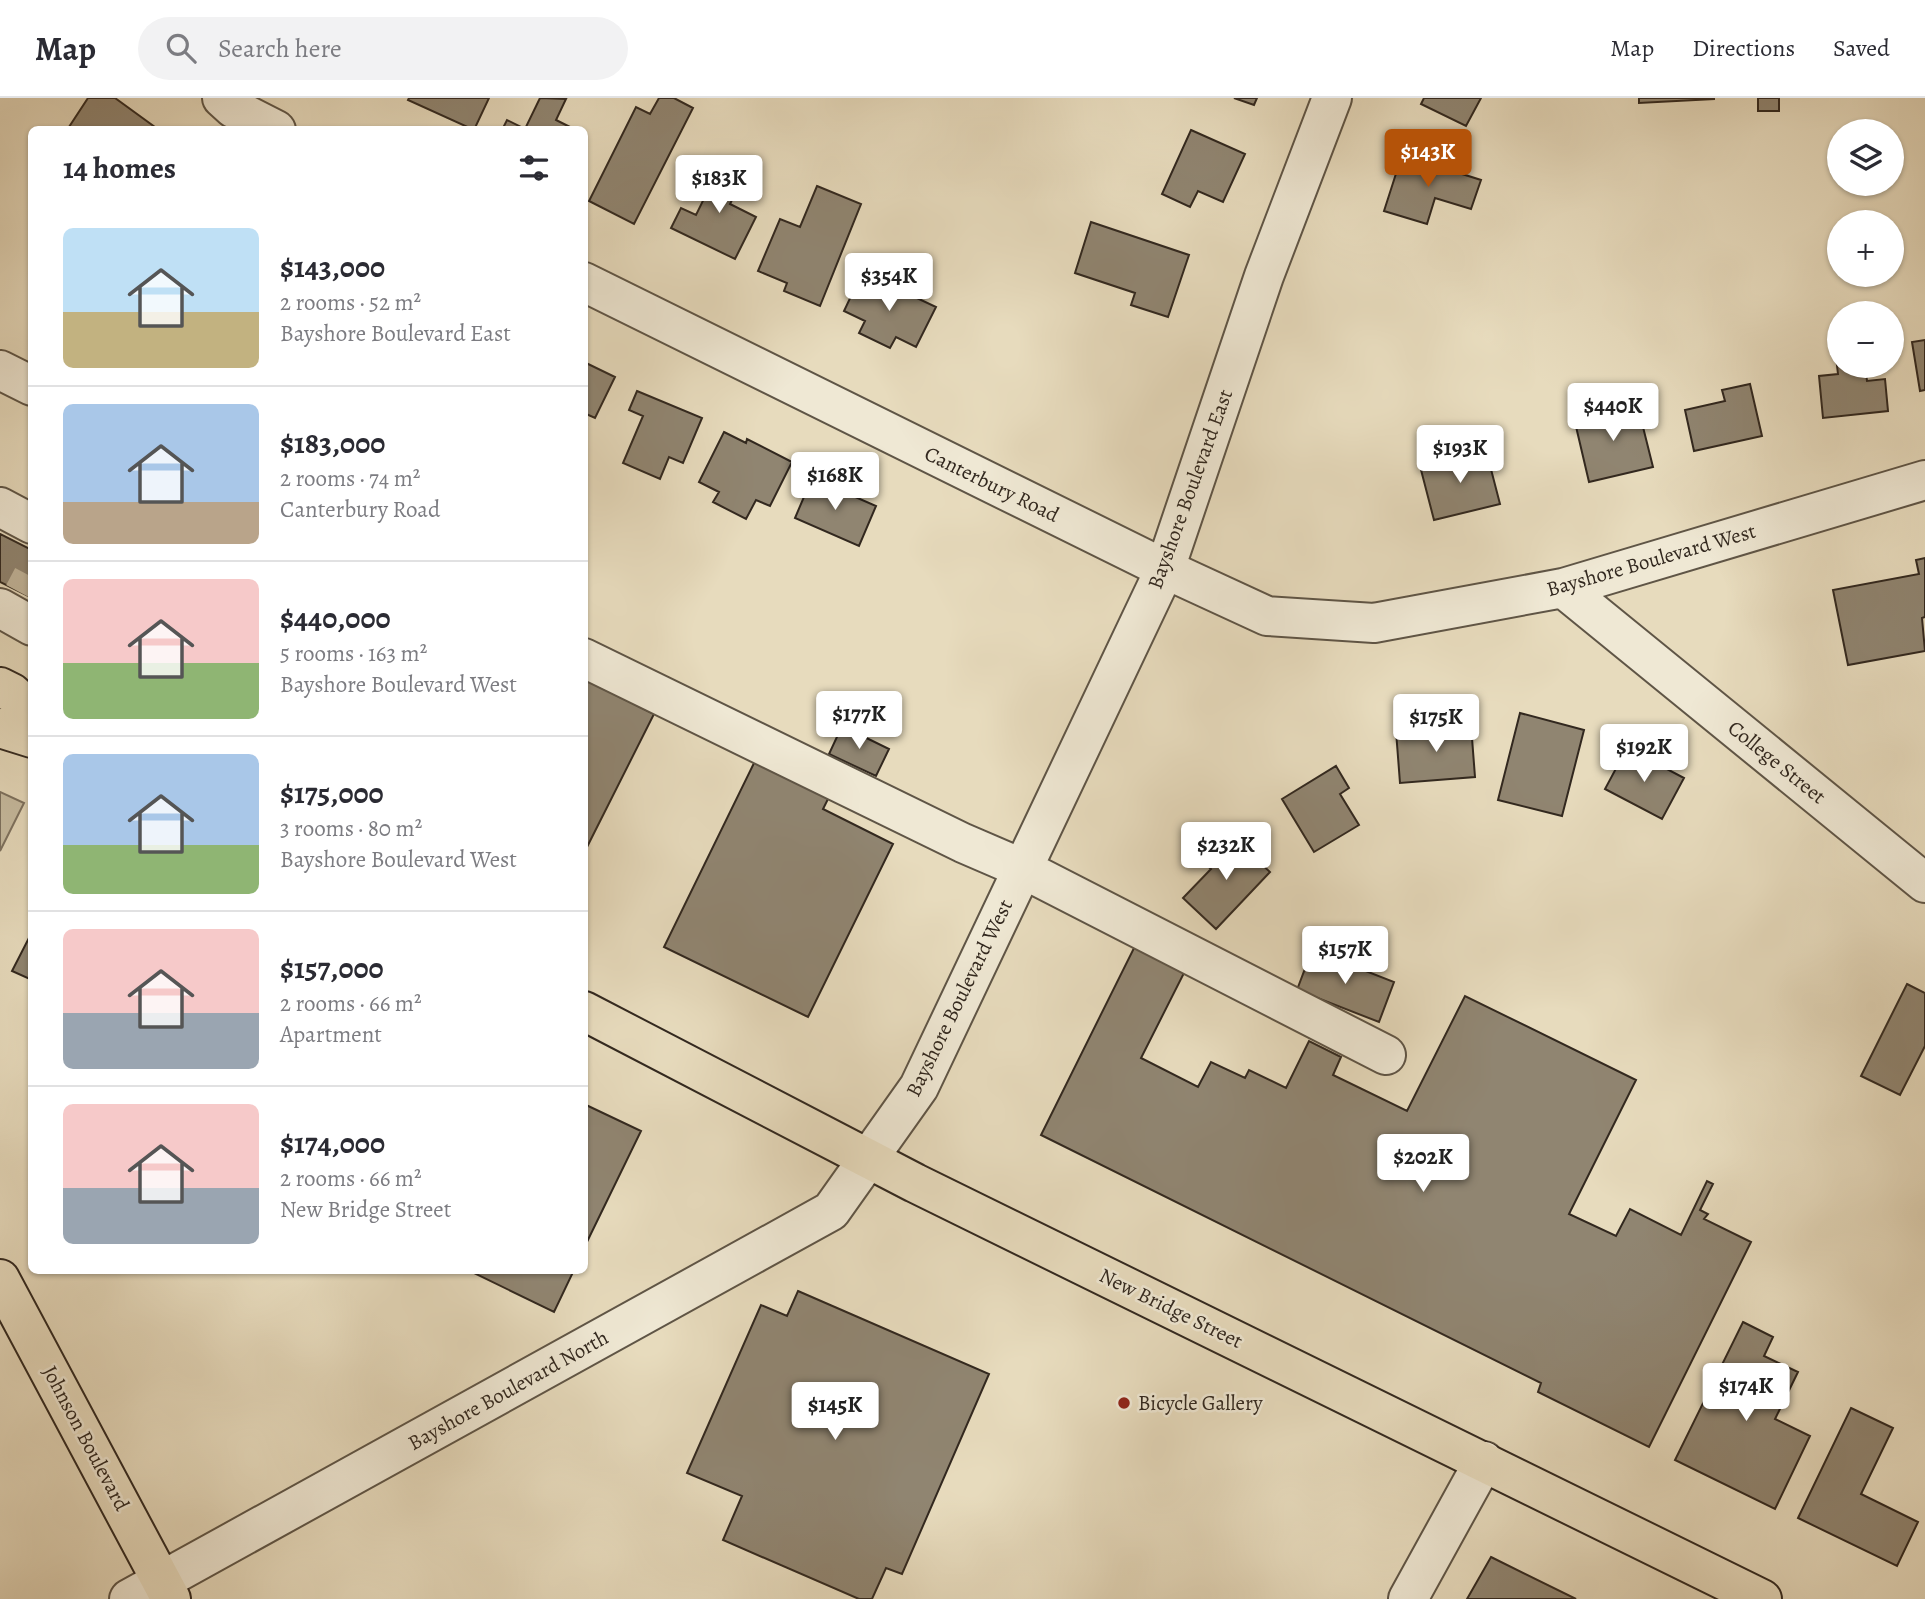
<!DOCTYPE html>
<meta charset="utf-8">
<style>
:root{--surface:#fff;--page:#f2f2f3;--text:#2b2b33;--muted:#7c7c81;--line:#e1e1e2;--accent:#b45309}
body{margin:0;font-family:Alegreya,serif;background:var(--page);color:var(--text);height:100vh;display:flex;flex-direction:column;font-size:26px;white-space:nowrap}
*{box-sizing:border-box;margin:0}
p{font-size:23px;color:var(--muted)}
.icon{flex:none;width:38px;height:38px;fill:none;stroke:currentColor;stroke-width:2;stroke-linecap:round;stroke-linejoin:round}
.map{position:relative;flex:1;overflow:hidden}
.drawer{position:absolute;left:28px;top:28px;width:560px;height:1148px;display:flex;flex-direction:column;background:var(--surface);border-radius:10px;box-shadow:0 2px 5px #0004}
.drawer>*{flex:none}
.controls{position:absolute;left:1827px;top:21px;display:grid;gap:14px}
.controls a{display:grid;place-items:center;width:77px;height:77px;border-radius:50%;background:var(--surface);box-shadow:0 2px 5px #0004;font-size:35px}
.price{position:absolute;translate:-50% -60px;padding:0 16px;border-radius:7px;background:#fff;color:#222;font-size:23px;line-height:46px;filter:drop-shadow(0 2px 4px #0008)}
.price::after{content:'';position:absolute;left:50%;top:42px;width:21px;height:16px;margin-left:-10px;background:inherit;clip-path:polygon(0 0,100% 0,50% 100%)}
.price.on{background:var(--accent);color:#fff}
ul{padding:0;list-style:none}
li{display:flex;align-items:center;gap:21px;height:175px;padding:0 35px}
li+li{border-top:2px solid var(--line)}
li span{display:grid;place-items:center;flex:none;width:196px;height:140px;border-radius:10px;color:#555}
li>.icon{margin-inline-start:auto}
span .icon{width:84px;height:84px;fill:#fffc;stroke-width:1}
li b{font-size:30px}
h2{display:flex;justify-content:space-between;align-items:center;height:84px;padding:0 35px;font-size:30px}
header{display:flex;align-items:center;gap:42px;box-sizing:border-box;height:98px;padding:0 35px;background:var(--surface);border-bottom:2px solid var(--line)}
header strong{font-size:33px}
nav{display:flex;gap:38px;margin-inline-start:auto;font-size:24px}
.search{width:490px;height:63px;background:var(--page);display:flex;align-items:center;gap:18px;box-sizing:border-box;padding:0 24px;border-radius:38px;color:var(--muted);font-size:26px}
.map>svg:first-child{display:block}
.green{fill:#c8bda2;stroke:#7d7260;stroke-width:2}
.building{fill:#908571;stroke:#32281f;stroke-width:2}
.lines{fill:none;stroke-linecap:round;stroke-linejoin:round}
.minor-tunnel{stroke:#c3b79d;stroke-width:38;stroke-dasharray:38 19;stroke-linecap:butt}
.minor-casing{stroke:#5f5546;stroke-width:42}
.major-casing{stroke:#32281f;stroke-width:42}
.minor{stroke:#efe8d4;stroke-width:38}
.major{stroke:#e7dbbd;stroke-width:38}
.poi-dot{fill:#8f2418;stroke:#efe8d4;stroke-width:2.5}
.labels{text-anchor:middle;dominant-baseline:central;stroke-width:5;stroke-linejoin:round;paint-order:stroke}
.street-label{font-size:21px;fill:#32281f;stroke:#efe8d4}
.poi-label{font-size:21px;fill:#32281f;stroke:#efe8d4;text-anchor:start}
</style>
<header>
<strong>Map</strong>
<div class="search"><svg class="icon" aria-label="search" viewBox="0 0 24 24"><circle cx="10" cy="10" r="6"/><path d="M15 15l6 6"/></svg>Search here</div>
<nav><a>Map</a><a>Directions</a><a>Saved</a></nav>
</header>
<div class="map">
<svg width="1925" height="1501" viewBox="0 0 1925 1501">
<rect width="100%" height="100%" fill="#e7dbbd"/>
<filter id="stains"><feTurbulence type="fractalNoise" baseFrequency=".00286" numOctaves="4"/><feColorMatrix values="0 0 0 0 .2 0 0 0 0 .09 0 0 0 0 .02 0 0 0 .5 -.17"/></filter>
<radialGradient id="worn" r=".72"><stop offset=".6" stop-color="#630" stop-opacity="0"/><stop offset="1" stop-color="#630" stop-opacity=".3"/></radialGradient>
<path class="green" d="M0 694 24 705 0 753Z"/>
<path class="building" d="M88 0H115L159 32H67Z
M409 0H489L474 32 408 2Z
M540 0 566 1 556 22 576 32H502L507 22 525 31Z
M659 0H674L693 10 634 126 589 103 636 9 650 16Z
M1234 0H1257L1254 7Z
M1424 0H1481L1466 28 1421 6Z
M1639 0H1714V1L1639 5Z
M1758 0H1779V13H1758Z
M1191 32 1245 56 1223 104 1198 93 1190 109 1162 96Z
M1402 57 1481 82 1471 111 1435 100 1427 126 1384 113Z
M723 62 746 73 730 106 756 119 735 161 671 130 681 110 696 117Z
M817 88 861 106 820 208 784 193 787 185 758 173 780 121 800 129Z
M1091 124 1189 157 1168 219 1131 207 1135 195 1075 175Z
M861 177 879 186 881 183 936 209 916 249 896 239 890 250 859 235 865 223 844 213Z
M1839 241V268H1865L1867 283 1885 281 1888 313 1823 320 1819 278 1838 276 1834 242Z
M1925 242V292L1920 293 1912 244Z
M584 264 615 279 595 320 584 315Z
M1750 286 1762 338 1694 353 1685 312 1725 303 1722 292Z
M637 293 702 320 683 365 669 359 660 381 623 365 643 318 629 312Z
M1637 305 1653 369 1589 384 1574 320Z
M724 334 746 345 747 341 792 364 770 408 756 402 746 421 713 404 719 394 699 384Z
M1486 352 1500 406 1434 422 1420 368Z
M812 380 876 408 859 448 795 420Z
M0 436 32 452V500L0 484Z
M1925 460V519L1922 520 1925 553 1848 567 1833 492 1919 476 1916 462Z
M584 581 654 616 584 755Z
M1520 615 1584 632 1562 718 1498 702Z
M1471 627 1475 679 1400 685 1396 633Z
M842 628 889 651 876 678 829 656Z
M1627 650 1684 680 1662 721 1605 691Z
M756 661 830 697 823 711 893 746 808 919 664 849Z
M1336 668 1349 690 1340 696 1359 727 1314 754 1282 701Z
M1229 736 1270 774 1216 831 1183 800 1211 771 1203 764Z
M32 834V882L12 873Z
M1135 848 1185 873 1141 960 1198 989 1211 964 1245 980 1249 972 1286 990 1309 943 1341 959 1333 977 1407 1013 1465 898 1636 982 1569 1116 1616 1138 1630 1111 1681 1137 1707 1083 1713 1086 1700 1112 1708 1116 1704 1121 1751 1144 1649 1349 1538 1294 1541 1285 1041 1037Z
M1312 852 1394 884 1379 924 1297 892Z
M1907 886 1925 895V948L1900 997 1861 978Z
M584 1006 641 1033 584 1150Z
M468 1172H574L554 1214Z
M798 1193 989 1276 902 1476 886 1470 872 1501H859L723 1442 742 1398 687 1375 761 1207 787 1218Z
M1743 1224 1773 1239 1764 1258 1798 1274 1775 1321 1810 1338 1775 1411 1675 1362Z
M1851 1310 1893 1330 1861 1396 1918 1424 1897 1468 1798 1420Z
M1491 1459 1576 1501H1467Z"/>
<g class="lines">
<path class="minor-tunnel" d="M23 496 32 479"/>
<defs>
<path id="minor" d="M222 0 233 10 276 32
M584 184 1165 471 1267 518 1374 525 1563 490 1925 382
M0 272 32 288
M0 409 32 426
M1563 490 1925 785
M0 510 32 528
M584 560 963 745 1021 770 1386 957
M129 1501 831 1113 919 989 1165 471 1264 178 1332 0
M1408 1501 1484 1363"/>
<path id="major" d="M0 589 12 595 32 613
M0 630 32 640
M584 913 915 1085 1762 1501
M0 1181 171 1501"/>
</defs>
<use href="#minor" class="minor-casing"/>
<use href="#major" class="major-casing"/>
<use href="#minor" class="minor"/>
<use href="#major" class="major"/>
</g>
<circle class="poi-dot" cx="1124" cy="1305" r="7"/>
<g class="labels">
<g class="street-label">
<text transform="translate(992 386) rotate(26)">Canterbury Road</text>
<text transform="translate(1190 391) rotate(-70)">Bayshore Boulevard East</text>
<text transform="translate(1651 462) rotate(-16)">Bayshore Boulevard West</text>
<text transform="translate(1777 664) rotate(39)">College Street</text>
<text transform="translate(959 900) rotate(-64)">Bayshore Boulevard West</text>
<text transform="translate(1171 1210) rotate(26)">New Bridge Street</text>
<text transform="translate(508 1292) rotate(-29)">Bayshore Boulevard North</text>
<text transform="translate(86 1340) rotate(62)">Johnson Boulevard</text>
</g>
<g class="poi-label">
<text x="1138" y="1305">Bicycle Gallery</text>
</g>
</g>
<rect width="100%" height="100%" filter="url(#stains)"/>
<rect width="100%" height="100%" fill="url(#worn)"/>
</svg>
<div class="controls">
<a><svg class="icon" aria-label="layers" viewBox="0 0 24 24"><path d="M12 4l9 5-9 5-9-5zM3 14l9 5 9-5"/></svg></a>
<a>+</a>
<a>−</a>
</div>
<b class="price on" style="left:1428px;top:91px">$143K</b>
<b class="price" style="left:719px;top:117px">$183K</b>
<b class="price" style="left:889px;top:215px">$354K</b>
<b class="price" style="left:1613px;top:345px">$440K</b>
<b class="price" style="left:1460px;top:387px">$193K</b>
<b class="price" style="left:835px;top:414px">$168K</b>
<b class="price" style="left:859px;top:653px">$177K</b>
<b class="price" style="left:1436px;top:656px">$175K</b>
<b class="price" style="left:1644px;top:686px">$192K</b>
<b class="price" style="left:1226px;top:784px">$232K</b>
<b class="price" style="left:1345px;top:888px">$157K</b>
<b class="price" style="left:1423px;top:1096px">$202K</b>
<b class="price" style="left:1746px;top:1325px">$174K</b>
<b class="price" style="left:835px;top:1344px">$145K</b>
<section class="drawer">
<h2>14 homes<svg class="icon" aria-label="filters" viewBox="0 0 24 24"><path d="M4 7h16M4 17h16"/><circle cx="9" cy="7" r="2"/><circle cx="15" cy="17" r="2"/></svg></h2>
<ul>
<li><span style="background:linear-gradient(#bfe0f5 60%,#c2b280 0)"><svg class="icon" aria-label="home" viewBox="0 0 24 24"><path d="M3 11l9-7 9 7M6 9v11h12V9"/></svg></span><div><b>$143,000</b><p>2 rooms · 52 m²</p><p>Bayshore Boulevard East</p></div></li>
<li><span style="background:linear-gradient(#a9c7e8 70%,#b9a48a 0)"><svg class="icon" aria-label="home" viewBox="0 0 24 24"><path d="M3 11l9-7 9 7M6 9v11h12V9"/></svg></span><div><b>$183,000</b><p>2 rooms · 74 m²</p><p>Canterbury Road</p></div></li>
<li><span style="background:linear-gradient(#f6c9c9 60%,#8fb573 0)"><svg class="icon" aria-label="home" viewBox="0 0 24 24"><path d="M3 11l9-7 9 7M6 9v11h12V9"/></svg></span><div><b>$440,000</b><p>5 rooms · 163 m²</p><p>Bayshore Boulevard West</p></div></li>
<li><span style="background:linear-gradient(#a9c7e8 65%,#8fb573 0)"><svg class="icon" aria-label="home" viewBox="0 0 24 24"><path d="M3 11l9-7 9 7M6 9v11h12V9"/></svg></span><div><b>$175,000</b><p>3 rooms · 80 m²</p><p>Bayshore Boulevard West</p></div></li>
<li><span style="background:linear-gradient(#f6c9c9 60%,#9aa5b1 0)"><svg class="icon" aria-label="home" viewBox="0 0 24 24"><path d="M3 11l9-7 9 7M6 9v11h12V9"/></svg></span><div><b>$157,000</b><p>2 rooms · 66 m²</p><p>Apartment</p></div></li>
<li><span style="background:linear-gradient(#f6c9c9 60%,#9aa5b1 0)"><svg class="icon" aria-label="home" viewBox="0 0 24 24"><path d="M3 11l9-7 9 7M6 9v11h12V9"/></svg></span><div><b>$174,000</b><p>2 rooms · 66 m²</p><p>New Bridge Street</p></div></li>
</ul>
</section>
</div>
